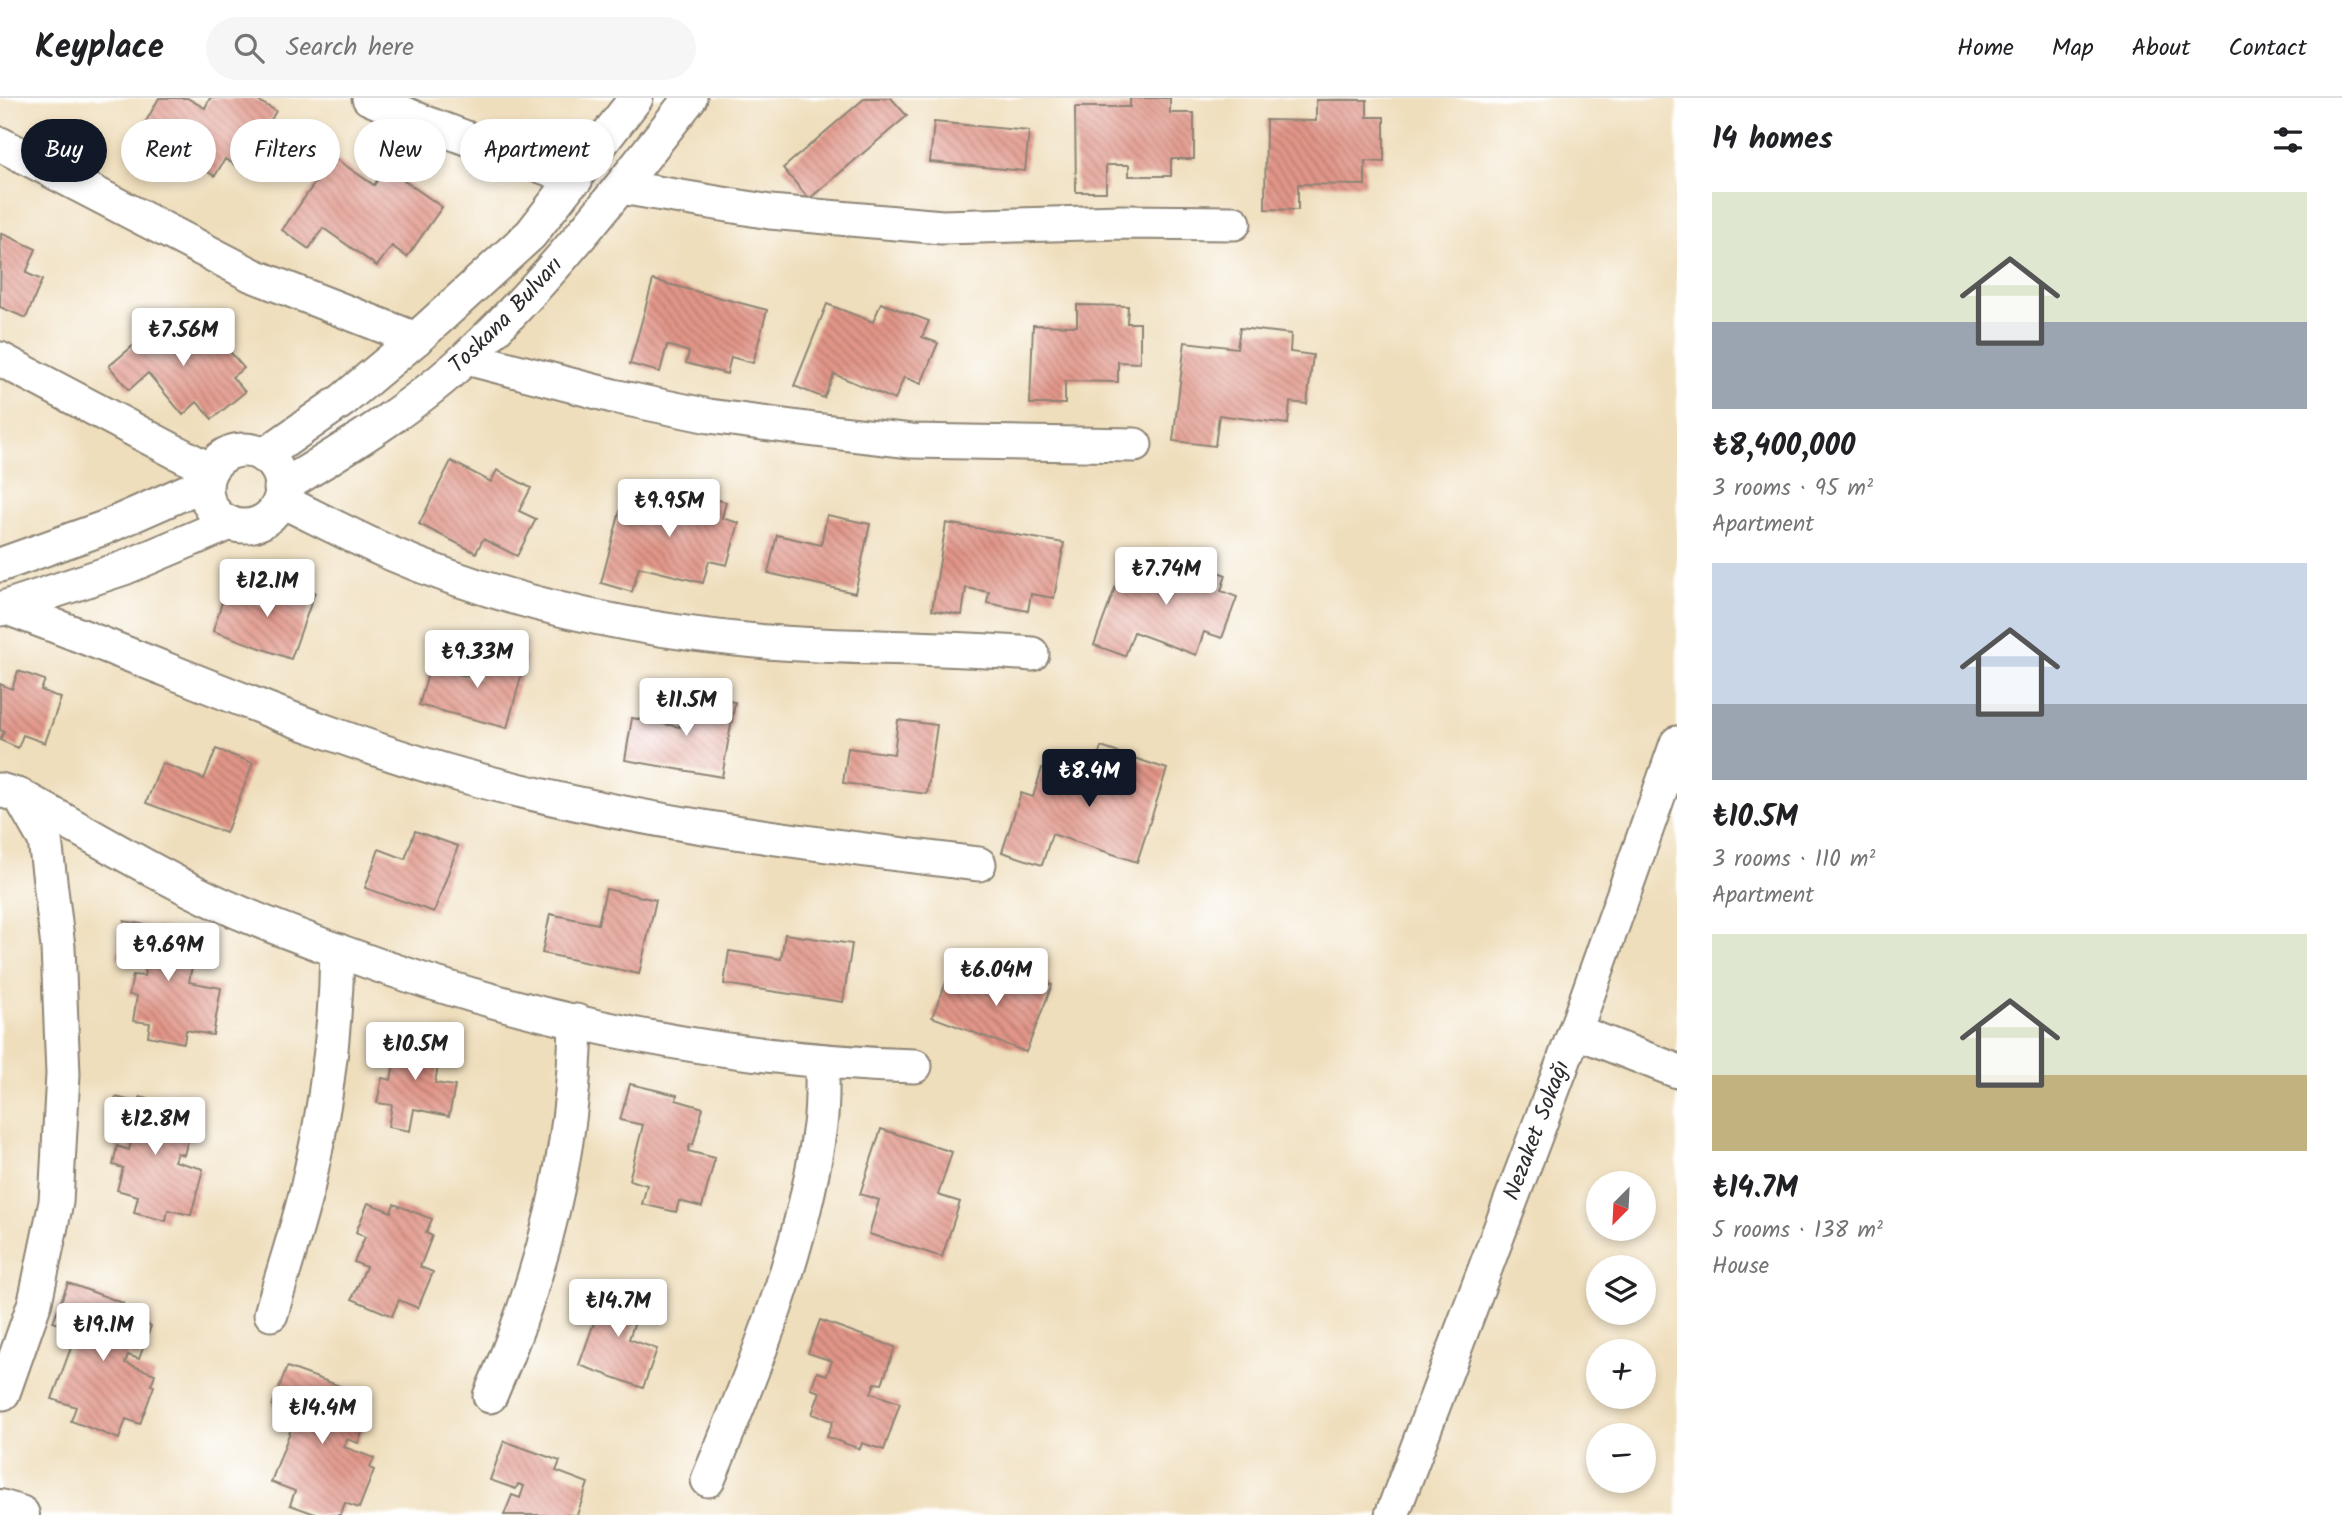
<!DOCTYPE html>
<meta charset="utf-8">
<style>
:root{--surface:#fff;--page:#f6f6f6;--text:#202124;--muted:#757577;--line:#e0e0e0;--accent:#111827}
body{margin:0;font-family:Kalam,sans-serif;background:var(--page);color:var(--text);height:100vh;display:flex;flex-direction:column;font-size:26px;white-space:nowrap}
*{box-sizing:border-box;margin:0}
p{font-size:23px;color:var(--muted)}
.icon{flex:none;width:38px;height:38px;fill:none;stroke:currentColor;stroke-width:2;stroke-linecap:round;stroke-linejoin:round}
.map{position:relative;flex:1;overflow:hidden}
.sheet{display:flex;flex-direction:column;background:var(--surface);width:665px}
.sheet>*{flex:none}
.banner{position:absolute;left:21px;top:21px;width:665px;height:63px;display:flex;gap:14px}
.needle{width:46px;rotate:204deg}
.fabs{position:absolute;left:1586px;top:1073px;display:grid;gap:14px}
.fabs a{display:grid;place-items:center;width:70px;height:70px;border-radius:50%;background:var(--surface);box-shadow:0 4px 10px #0003;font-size:35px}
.price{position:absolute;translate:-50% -60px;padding:0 16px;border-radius:7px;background:#fff;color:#222;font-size:23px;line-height:46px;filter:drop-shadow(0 2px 4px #0008)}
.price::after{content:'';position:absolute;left:50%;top:42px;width:21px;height:16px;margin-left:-10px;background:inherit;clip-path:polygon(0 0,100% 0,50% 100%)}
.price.selected{background:var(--accent);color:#fff}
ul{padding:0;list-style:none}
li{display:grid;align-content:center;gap:14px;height:371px;padding:0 35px}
li span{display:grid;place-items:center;height:217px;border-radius:0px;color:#555}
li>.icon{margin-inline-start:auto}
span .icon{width:126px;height:126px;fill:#fffc;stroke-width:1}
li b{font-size:30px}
h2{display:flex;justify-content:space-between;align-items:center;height:84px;padding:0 35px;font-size:30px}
.chip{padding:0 24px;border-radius:32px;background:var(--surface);box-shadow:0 4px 10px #0003;font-size:24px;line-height:63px}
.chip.selected{background:var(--accent);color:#fff}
header{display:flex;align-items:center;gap:42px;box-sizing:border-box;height:98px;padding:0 35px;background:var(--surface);border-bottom:2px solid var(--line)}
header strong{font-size:33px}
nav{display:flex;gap:38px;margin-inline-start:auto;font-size:24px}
.search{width:490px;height:63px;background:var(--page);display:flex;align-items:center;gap:18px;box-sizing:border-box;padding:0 24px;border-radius:38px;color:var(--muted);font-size:26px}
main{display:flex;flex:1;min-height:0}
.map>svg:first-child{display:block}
.building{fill:url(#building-back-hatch)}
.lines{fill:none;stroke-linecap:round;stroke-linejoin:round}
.street-casing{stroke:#8d8474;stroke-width:37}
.secondary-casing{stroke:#8d8474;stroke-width:42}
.street{stroke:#fff;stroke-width:33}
.secondary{stroke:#fff;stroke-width:38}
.labels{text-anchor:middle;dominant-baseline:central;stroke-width:5;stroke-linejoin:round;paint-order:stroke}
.street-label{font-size:23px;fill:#2b2b2b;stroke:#fff}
</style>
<header>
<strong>Keyplace</strong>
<div class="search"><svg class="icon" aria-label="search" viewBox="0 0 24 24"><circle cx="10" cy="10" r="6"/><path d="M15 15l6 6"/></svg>Search here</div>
<nav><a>Home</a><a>Map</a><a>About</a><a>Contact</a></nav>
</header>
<main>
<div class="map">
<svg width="1677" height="1417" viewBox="0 0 1677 1417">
<defs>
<pattern id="building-back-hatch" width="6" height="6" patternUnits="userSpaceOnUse" patternTransform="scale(1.75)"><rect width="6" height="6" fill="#e19588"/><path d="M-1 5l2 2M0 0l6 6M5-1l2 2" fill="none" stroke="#b77a6f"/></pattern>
</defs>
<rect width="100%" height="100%" fill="#fff"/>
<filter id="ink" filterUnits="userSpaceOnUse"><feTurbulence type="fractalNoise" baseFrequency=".0143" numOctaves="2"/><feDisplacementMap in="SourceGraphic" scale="14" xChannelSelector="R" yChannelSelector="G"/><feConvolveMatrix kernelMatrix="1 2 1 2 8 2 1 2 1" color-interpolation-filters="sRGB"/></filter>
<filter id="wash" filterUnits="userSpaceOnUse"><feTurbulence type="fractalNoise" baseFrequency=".00686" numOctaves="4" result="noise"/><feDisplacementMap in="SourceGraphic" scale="28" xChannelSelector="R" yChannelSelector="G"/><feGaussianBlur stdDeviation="1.57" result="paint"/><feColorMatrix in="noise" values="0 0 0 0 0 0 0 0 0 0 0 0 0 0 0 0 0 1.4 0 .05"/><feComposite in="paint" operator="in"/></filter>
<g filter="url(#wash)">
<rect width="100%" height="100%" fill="#efdebc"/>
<g id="blocks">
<path class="building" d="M159 0H187L205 10 210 0H253L276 13 243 72 225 61 215 78 169 53 157 73 127 57Z
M865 0H891L907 18 809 101 783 70Z
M1130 0H1170V15H1194V61H1171V78H1129V67H1106V94H1076L1075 9H1130Z
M1316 2H1367V19H1384V64L1365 63V87L1298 86V112L1265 111 1266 22 1316 23Z
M934 24 1029 33 1025 73 930 64Z
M333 59 374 87 386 70 442 109 407 159 392 148 377 168 323 130 309 151 282 132Z
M1 135 36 151 26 175 42 182 26 220 0 209Z
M653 182 767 212 753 265 731 259 727 276 686 265 689 254 667 247 660 274 630 266Z
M881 205 929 223 922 239 938 245 921 286 904 279 895 302 834 276 824 300 794 288 827 206 873 224Z
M1077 207 1128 208 1127 225H1140V265L1118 264V284L1065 283V306H1030L1033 227 1077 228Z
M170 217 195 247 212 233 244 270 232 279 245 294 212 321 197 304 183 317 148 275 129 292 109 268Z
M1240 230 1291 236 1290 254 1313 257 1307 306 1290 304 1288 326 1219 317 1215 348 1173 343 1185 244 1237 250Z
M451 363 491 384 497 372 531 390 519 413 536 421 517 458 483 441 476 455 419 426Z
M677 391 726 404 722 420 739 425 727 467 709 463 703 485 639 469 632 494 601 485 624 398 672 412Z
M827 417 870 426 855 495 768 475 777 437 821 447Z
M946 425 1064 445 1054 500 1031 496 1028 513 987 505 989 494 966 490 962 517 932 512Z
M1179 459 1226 477 1221 493 1237 499 1222 540 1204 534 1196 557 1134 534 1125 558 1094 547 1125 463 1171 480Z
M276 480 315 494 291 561 213 533 225 495 266 509Z
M486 550 526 560 507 630 419 607 430 569 478 581Z
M18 573 45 582 41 592 61 600 45 645 23 637 18 650 0 642 4 634 0 632V586L12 591Z
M685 596 735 604 722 679 625 662 632 620 680 629Z
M898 622 937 627 927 696 843 685 848 650 894 656Z
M1101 649 1167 671 1137 764 1052 736 1042 767 1002 754 1021 695 1033 699 1042 670 1089 685Z
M216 651 253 665 226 735 146 705 162 665 204 681Z
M415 733 458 748 434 814 365 790 379 751 405 761Z
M606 791 656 802 639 876 542 855 550 816 598 826Z
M124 823 198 836 189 884 221 890 213 937 186 932 184 945 148 938 150 925 133 923 137 898 129 897 133 877 144 878 147 865 117 860Z
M785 836 852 846 843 904 724 886 729 853 781 861Z
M1007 870 1052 887 1026 954 932 919 949 877 997 896Z
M407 929 435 934 431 954 440 956 435 985 455 988 449 1018 414 1011 410 1033 388 1029 392 1007 377 1005 382 980 391 982 397 949 403 950Z
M630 986 677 997 676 1002 703 1010 693 1047 690 1046 688 1053 715 1060 702 1109 679 1103 676 1114 642 1106 647 1087 629 1082 643 1027 620 1022Z
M116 999 139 1005 140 999 168 1006 167 1012 194 1019 184 1057 177 1055 174 1063 203 1071 191 1117 168 1112 166 1123 134 1115 138 1098 117 1092 123 1070 113 1067 117 1048 129 1052 132 1040 107 1033Z
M881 1031 952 1054 938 1097 960 1104 942 1159 869 1136 879 1102 860 1096Z
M368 1105 391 1114 394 1106 432 1121 426 1135 432 1138 420 1169 433 1174 418 1210 399 1202 392 1218 352 1201 366 1169 354 1164 365 1139 356 1134Z
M68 1185 123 1205 120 1216 151 1228 139 1261 128 1257 125 1265 155 1276 151 1287 154 1288 140 1326 126 1321 119 1341 71 1323 76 1309 52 1301 75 1239 83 1242 87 1231 81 1228 79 1233 53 1224Z
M608 1185 644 1198 629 1241 657 1251 643 1290 579 1267Z
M820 1222 895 1249 882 1286 875 1285 871 1295 900 1305 884 1352 862 1345 860 1351 827 1339 833 1323 812 1316 820 1294 811 1291 817 1274 827 1277 832 1263 808 1255Z
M287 1269 343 1289 339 1300 371 1311 358 1345 347 1341 344 1349 374 1360 370 1370 374 1372 359 1410 345 1405 340 1417H318L290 1407 295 1393 271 1384 294 1323 302 1326 306 1315 300 1312 298 1317 272 1308Z
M504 1343 560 1363 556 1373 588 1385 577 1417H504L512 1397 520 1400 524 1388 518 1386 516 1391 490 1382Z"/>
</g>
</g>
<g filter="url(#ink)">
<use href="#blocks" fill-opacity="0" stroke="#8d8474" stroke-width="2"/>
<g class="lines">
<defs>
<g id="street">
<path d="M369 0 426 25 576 81"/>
<path d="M0 46 252 177 416 241"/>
<path d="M621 89 770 114 942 129 1121 124 1234 125"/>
<path d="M467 260 613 298 709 318 815 332 911 343 1135 347"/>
<path d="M0 261 210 372"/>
<circle cx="244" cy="390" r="38"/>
<path d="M263 358 343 302 416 241 531 136 636 0"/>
<path id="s1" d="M281 390C344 351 415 309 468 258 551 180 620 90 690 0"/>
<path d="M280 402C315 419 350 437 385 453 504 505 638 533 767 544 855 551 944 548 1032 556"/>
<path d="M0 467 104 430 206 385"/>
<path d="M7 510C160 565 307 635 464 678 633 725 806 745 979 766"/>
<path d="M0 511 124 470 230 425"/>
<path d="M0 692 20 698C77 729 133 763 191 792 236 815 285 833 333 851 519 920 716 962 915 968"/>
<path d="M1575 933 1677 973"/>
<path d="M271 1216C283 1173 298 1130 308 1087 326 1010 336 931 337 852"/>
<path d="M3 1295 35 1204 56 1104 63 976 58 849 45 742 20 698"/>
<path d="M490 1298C543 1177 574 1055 576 923"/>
<path d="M708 1382C755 1269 804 1149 820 1027 823 1006 822 984 822 963"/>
<path id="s2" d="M1392 1417 1575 933 1677 645"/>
</g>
<path id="secondary" d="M0 1411 20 1417"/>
</defs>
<use href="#street" class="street-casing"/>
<use href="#secondary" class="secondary-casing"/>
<use href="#street" class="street"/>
<use href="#secondary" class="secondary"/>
</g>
</g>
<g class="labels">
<g class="street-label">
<text stroke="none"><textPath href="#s1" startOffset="285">Toskana Bulvarı</textPath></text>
<text stroke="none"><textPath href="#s2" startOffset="411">Nezaket Sokağı</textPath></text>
</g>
</g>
</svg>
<div class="fabs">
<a><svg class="needle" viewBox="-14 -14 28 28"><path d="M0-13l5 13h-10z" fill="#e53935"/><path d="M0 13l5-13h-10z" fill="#757577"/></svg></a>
<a><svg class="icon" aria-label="layers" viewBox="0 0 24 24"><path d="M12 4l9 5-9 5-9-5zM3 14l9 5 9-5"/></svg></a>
<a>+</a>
<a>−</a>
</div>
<b class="price" style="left:183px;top:270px">₺7.56M</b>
<b class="price" style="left:669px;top:441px">₺9.95M</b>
<b class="price" style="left:1166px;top:509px">₺7.74M</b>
<b class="price" style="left:267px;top:521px">₺12.1M</b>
<b class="price" style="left:477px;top:592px">₺9.33M</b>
<b class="price" style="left:686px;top:640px">₺11.5M</b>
<b class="price selected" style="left:1089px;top:711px">₺8.4M</b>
<b class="price" style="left:168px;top:885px">₺9.69M</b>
<b class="price" style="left:996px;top:910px">₺6.04M</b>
<b class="price" style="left:415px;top:984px">₺10.5M</b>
<b class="price" style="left:155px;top:1059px">₺12.8M</b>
<b class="price" style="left:618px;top:1241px">₺14.7M</b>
<b class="price" style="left:103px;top:1265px">₺19.1M</b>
<b class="price" style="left:322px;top:1348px">₺14.4M</b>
<div class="banner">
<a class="chip selected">Buy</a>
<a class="chip">Rent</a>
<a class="chip">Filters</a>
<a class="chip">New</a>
<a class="chip">Apartment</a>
</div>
</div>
<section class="sheet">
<h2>14 homes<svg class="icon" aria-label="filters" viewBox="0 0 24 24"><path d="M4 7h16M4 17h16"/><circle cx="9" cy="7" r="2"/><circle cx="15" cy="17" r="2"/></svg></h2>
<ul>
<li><span style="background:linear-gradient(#dfe7d0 60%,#9aa5b1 0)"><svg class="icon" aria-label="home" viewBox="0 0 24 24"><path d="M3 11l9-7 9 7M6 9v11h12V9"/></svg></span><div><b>₺8,400,000</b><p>3 rooms · 95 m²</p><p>Apartment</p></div></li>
<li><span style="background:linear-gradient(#c9d6e8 65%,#9aa5b1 0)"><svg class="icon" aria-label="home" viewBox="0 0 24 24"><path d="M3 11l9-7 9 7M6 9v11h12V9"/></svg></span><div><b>₺10.5M</b><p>3 rooms · 110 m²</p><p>Apartment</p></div></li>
<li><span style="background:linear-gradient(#dfe7d0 65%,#c2b280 0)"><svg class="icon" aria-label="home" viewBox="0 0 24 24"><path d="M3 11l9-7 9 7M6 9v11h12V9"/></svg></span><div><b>₺14.7M</b><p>5 rooms · 138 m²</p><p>House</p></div></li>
</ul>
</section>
</main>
